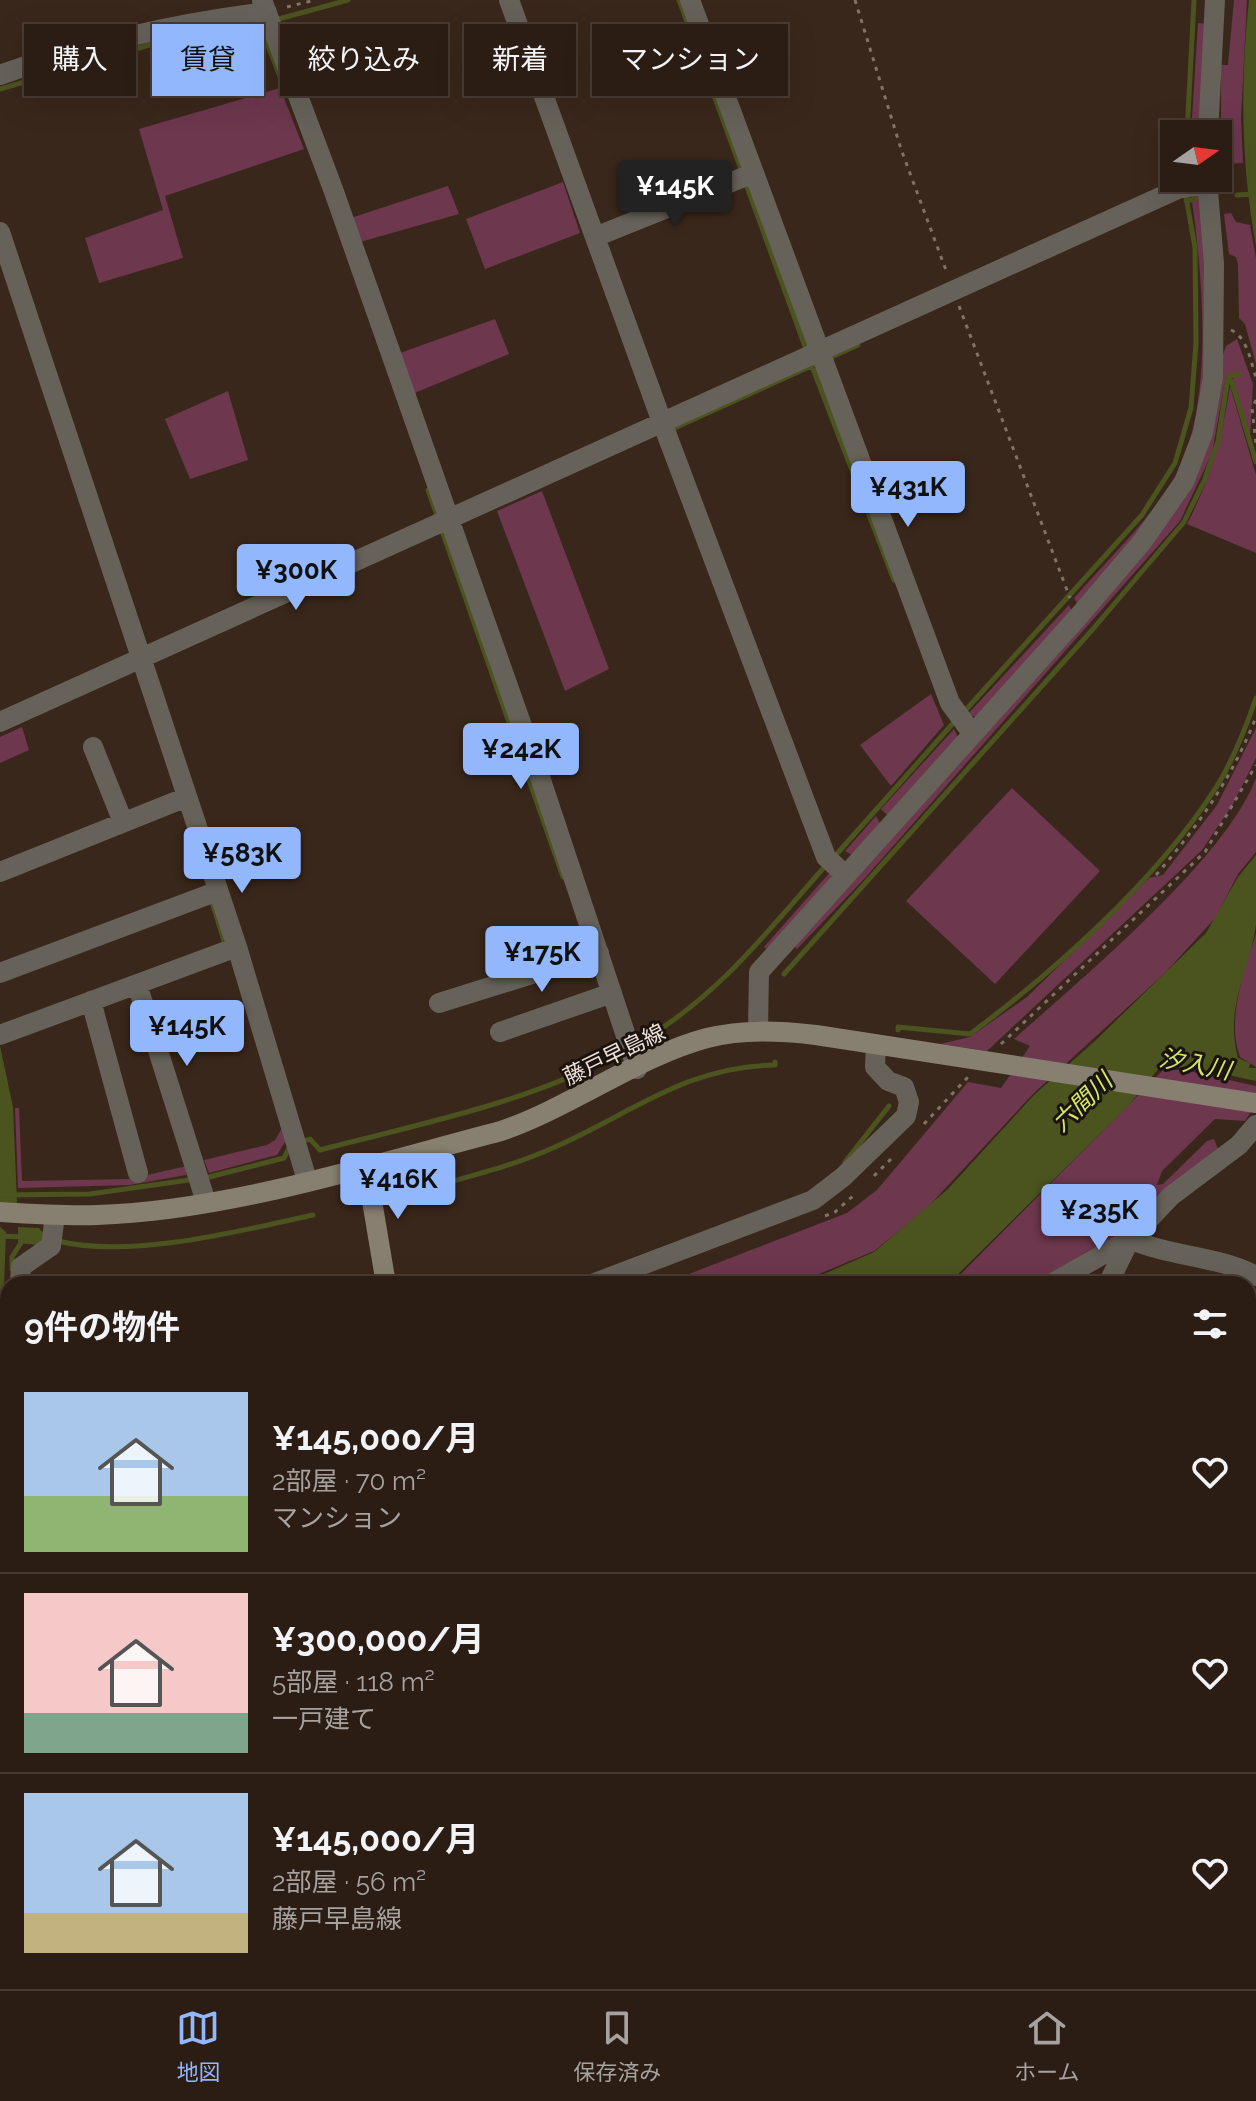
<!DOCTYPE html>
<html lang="ja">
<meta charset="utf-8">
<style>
:root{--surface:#2c1d14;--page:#382a22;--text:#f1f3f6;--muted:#a6a2a0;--line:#483b34;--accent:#92b7fd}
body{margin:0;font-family:Raleway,"Noto Sans JP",sans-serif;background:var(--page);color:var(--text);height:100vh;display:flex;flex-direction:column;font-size:30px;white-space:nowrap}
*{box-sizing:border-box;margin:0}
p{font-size:26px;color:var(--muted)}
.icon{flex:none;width:44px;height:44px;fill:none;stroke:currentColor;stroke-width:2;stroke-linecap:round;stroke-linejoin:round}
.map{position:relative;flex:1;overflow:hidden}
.drawer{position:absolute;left:0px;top:1276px;width:1256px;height:714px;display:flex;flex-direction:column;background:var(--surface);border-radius:24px 24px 0 0;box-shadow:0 8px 32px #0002,0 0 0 2px var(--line)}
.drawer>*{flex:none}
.banner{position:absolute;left:24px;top:24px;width:800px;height:72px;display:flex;gap:16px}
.needle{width:52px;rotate:76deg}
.controls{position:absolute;left:1160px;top:120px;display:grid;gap:16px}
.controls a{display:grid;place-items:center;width:72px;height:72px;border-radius:0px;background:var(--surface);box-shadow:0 8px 32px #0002,0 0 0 2px var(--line);font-size:40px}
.price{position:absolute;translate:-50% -68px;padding:0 18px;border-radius:8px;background:var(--accent);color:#111;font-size:26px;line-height:52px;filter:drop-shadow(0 2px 4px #0008)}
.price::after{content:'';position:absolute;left:50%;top:48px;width:24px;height:18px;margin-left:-12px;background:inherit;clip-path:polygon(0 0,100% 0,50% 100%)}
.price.on{background:#222;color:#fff}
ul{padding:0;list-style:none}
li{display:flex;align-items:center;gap:24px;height:200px;padding:0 24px}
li+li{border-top:2px solid var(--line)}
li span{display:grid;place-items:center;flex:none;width:224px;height:160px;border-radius:0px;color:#555}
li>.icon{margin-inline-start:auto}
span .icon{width:96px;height:96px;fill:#fffc;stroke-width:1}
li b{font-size:34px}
h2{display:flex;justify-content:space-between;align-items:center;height:96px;padding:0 24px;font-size:34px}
.tag{padding:0 28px;border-radius:0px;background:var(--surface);box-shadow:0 8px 32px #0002,0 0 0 2px var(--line);font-size:28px;line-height:72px}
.tag.on{background:var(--accent);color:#111}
.tab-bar{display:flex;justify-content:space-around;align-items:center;height:112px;border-top:2px solid var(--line);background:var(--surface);font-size:22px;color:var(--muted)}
.tab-bar a{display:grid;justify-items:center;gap:4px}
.tab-bar .on{color:var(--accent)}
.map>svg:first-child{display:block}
.green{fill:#6d374e}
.water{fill:#4b531f}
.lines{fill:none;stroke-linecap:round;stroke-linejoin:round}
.stream{stroke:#4b531f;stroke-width:5}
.path{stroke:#827267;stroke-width:3;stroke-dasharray:4 6;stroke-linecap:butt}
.lane{stroke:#676259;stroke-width:10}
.street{stroke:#676259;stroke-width:20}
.secondary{stroke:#878071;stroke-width:20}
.labels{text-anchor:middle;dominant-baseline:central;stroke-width:6;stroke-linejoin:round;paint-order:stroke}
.street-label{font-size:22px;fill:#eee1d9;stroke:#1b130d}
.water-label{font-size:24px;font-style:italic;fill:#d5e767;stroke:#1b130d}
</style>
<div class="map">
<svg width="1256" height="1989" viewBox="0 0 1256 1989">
<rect width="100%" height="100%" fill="#3a271b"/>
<path class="green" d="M1234 0H1247L1241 117 1243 163 1227 164V192L1221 193V65H1228Z
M1198 23 1208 24 1203 134H1191Z
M280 88 304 149 165 196 183 258 99 283 85 238 163 210 139 129Z
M563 182 580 233 485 269 466 219Z
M448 186 459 214 360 242 351 218Z
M1192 190 1198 191 1204 203 1205 403 1177 486 1080 608 1074 598C1107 560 1147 523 1173 480 1215 409 1203 280 1192 201L1197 200 1192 197Z
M1231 213 1236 222 1250 225 1256 258V364L1245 324 1239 318 1238 264 1236 257 1229 254 1224 214Z
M495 319 509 354 412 394 400 353Z
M1237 339 1253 384 1250 437 1233 378 1241 375 1239 372 1226 376 1212 453 1180 521 865 878 797 949 793 944 1160 533 1226 346Z
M1230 386 1256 475V553L1187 524C1211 478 1222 437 1230 386Z
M228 391 248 460 190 479 165 419Z
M542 491 609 669 565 691 497 511Z
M1069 605 1072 611 975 717 968 714Z
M931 694 944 725 891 786 860 745Z
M22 727 29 750 0 763V737Z
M1256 728V758L1233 804 1202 850 987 1051 940 1044 970 1037 1027 997 1149 878 1163 875 1217 805Z
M954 729 959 739 888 816 881 809Z
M1256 778V852L1238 874 1216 917 1165 973 1034 1093 925 1210 874 1251 795 1284H663L847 1213 877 1190 968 1082 1001 1088 1030 1046 1014 1039C1080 980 1226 859 1256 778Z
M1012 788 1100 871 995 984 906 901Z
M876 816 881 825 854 856 845 851Z
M832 870 835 873 769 951 764 947Z
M1256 934V1067L1240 1057C1226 1021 1244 970 1256 934Z
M1163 1070H1184L1256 1086V1104L1245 1121 1215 1119 1162 1171 1157 1185 1163 1184 1207 1141 1214 1139 1218 1149 1159 1194 1122 1236 1088 1251 1036 1284H951Z
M15 1108H19L22 1181 129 1179 187 1166 186 1175 130 1185 18 1188Z
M282 1128 285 1142 277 1155 209 1173 204 1160 267 1145 275 1140Z
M908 1982H1136L1153 1989H906Z"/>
<path class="water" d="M1249 0H1256V246C1241 165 1240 82 1249 0Z
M1256 855C1256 878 1256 902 1256 924 1250 973 1224 1005 1238 1058L1250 1063 1249 1068H1256V1081L1192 1067H1160L1128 1106 948 1284H801L874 1252 948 1189 1034 1095 1095 1041 1206 933 1238 877Z
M0 1046 13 1107 17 1203 0 1202Z
M0 1227 6 1232 0 1395Z
M18 1227 39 1228 45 1235 40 1245 18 1243Z
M8 1544V1641L0 1644V1547Z"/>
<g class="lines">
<path class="stream" d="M679 0 742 172
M275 20 348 0
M259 23 285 89
M0 89 156 43 246 25
M1187 134 1194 0
M745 181 807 352
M1237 195 1256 194
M1186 201 1195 199
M827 359 858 345
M812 366 894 580
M1230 376 1256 462
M670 430 818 363
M428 490 438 518
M441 528 563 877
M962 714 1142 515 1175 463 1191 408 1196 343 1195 248 1185 191
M834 857 955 721
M211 899 226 947
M784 974 1093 629 1184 522 1204 481 1218 441 1228 377 1239 374
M898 1030V1027L970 1034C1055 971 1155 881 1213 792 1232 764 1245 730 1256 698
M635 1045C717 998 765 934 827 864
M301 1142 310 1139 320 1150C423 1123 532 1102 626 1050
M845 1162 889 1106
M205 1178 284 1158 291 1144
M439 1185C478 1174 518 1164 555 1147 632 1113 687 1066 775 1065V1062
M0 1195 90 1194 196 1179
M0 1236 24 1237
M58 1241C131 1259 240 1231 313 1215
M12 1269V1257L24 1238
M575 1284 588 1279
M1248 1308 1256 1307
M8 1364 4 1458 8 1471
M1248 1655 1256 1659
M0 1726 8 1723
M1248 1786 1256 1735
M132 1989 134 1982
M845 1989 846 1982
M903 1989 905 1982"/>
<path class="path" d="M855 0 901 149 947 273
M287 7 315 0
M959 306 1070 598
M1231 330C1247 337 1251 362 1256 378
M1256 400 1252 408 1256 444
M1156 875C1199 825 1232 778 1256 717
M1001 1044 1205 852 1256 765
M924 1124 968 1077
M874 1176 891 1159
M825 1216 835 1212 854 1195"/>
<path class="lane" d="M67 1982 91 1989"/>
<path class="street" d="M262 0 333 189 541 780 637 1069
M509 0 662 422 826 857 844 874
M690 0 950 703 972 733
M0 75C85 44 178 23 267 12
M1208 134 1215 0
M0 232 237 947 307 1180
M595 237 754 173
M0 722 1178 189 1207 184
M93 747 123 822
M0 872 187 797
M0 973 218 891
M137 984 206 1202
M91 1001 138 1173
M439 1003 599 953
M758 1030 759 972 1078 617 1142 542 1184 482 1203 433 1213 377 1214 264 1207 178
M500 1032 612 993
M0 1035 237 947
M20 1284 21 1267 51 1246 55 1215
M592 1284 813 1200 843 1177 906 1116 909 1102 904 1087 888 1081 875 1067 876 1046
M1051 1284 1130 1239 1171 1196 1239 1145 1256 1125
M1108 1284 1130 1239C1171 1257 1219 1256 1256 1276
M1248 1395 1256 1399
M1248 1487 1256 1491
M0 1496 8 1493
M1248 1594 1256 1600
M0 1683 8 1681
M1248 1729 1256 1699
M0 1827H8
M1248 1906 1256 1907
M0 1916H8
M1155 1982 1172 1989
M8 1989 10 1982
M221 1989 222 1982
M477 1989 478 1982
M864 1989 866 1982
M1210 1989 1211 1982"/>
<path class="secondary" d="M366 1165 386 1284
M0 1212C32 1214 65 1216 97 1215 228 1211 374 1164 501 1131 571 1107 639 1056 707 1038 744 1029 779 1031 816 1035L1256 1103
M518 1982 519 1989"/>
</g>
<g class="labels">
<g class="street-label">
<text transform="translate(614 1054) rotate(-26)">藤戸早島線</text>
</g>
<g class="water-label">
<text transform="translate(1195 1064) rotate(11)">汐入川</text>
<text transform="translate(1082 1102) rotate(-44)">六間川</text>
</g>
</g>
</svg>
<div class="controls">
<a><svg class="needle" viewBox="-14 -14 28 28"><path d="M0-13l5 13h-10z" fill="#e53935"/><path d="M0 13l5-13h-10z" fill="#a6a2a0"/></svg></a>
</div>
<b class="price on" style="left:675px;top:228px">¥145K</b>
<b class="price" style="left:908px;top:529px">¥431K</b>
<b class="price" style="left:296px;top:612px">¥300K</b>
<b class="price" style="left:521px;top:791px">¥242K</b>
<b class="price" style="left:242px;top:895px">¥583K</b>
<b class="price" style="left:542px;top:994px">¥175K</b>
<b class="price" style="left:187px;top:1068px">¥145K</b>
<b class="price" style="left:398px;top:1221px">¥416K</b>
<b class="price" style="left:1099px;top:1252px">¥235K</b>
<div class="banner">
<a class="tag">購入</a>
<a class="tag on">賃貸</a>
<a class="tag">絞り込み</a>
<a class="tag">新着</a>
<a class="tag">マンション</a>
</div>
<section class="drawer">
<h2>9件の物件<svg class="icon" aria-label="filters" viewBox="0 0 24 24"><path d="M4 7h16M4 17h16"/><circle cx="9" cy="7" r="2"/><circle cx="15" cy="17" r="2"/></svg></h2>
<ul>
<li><span style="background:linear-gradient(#a9c7e8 65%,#8fb573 0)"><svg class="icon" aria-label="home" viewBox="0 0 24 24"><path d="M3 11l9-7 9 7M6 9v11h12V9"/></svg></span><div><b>¥145,000/月</b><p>2部屋 · 70 m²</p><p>マンション</p></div><svg class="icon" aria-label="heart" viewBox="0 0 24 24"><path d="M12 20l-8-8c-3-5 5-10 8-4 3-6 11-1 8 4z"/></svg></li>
<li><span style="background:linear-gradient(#f6c9c9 75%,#7fa58c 0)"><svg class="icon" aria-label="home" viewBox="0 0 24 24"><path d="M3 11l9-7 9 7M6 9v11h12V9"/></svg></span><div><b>¥300,000/月</b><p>5部屋 · 118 m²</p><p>一戸建て</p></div><svg class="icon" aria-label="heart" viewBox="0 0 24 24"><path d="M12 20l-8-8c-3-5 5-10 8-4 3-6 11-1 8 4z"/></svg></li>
<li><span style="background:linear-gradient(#a9c7e8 75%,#c2b280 0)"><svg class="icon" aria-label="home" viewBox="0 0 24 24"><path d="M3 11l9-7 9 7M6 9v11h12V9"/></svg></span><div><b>¥145,000/月</b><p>2部屋 · 56 m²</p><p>藤戸早島線</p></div><svg class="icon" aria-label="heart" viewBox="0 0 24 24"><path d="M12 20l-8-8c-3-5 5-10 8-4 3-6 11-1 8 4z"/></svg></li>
</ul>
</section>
</div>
<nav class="tab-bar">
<a class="on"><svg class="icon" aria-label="map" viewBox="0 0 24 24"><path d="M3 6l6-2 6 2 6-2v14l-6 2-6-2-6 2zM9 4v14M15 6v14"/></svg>地図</a>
<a><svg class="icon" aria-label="saved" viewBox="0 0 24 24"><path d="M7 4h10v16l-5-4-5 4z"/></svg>保存済み</a>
<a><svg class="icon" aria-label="home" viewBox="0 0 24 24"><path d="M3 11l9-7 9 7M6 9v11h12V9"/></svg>ホーム</a>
</nav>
